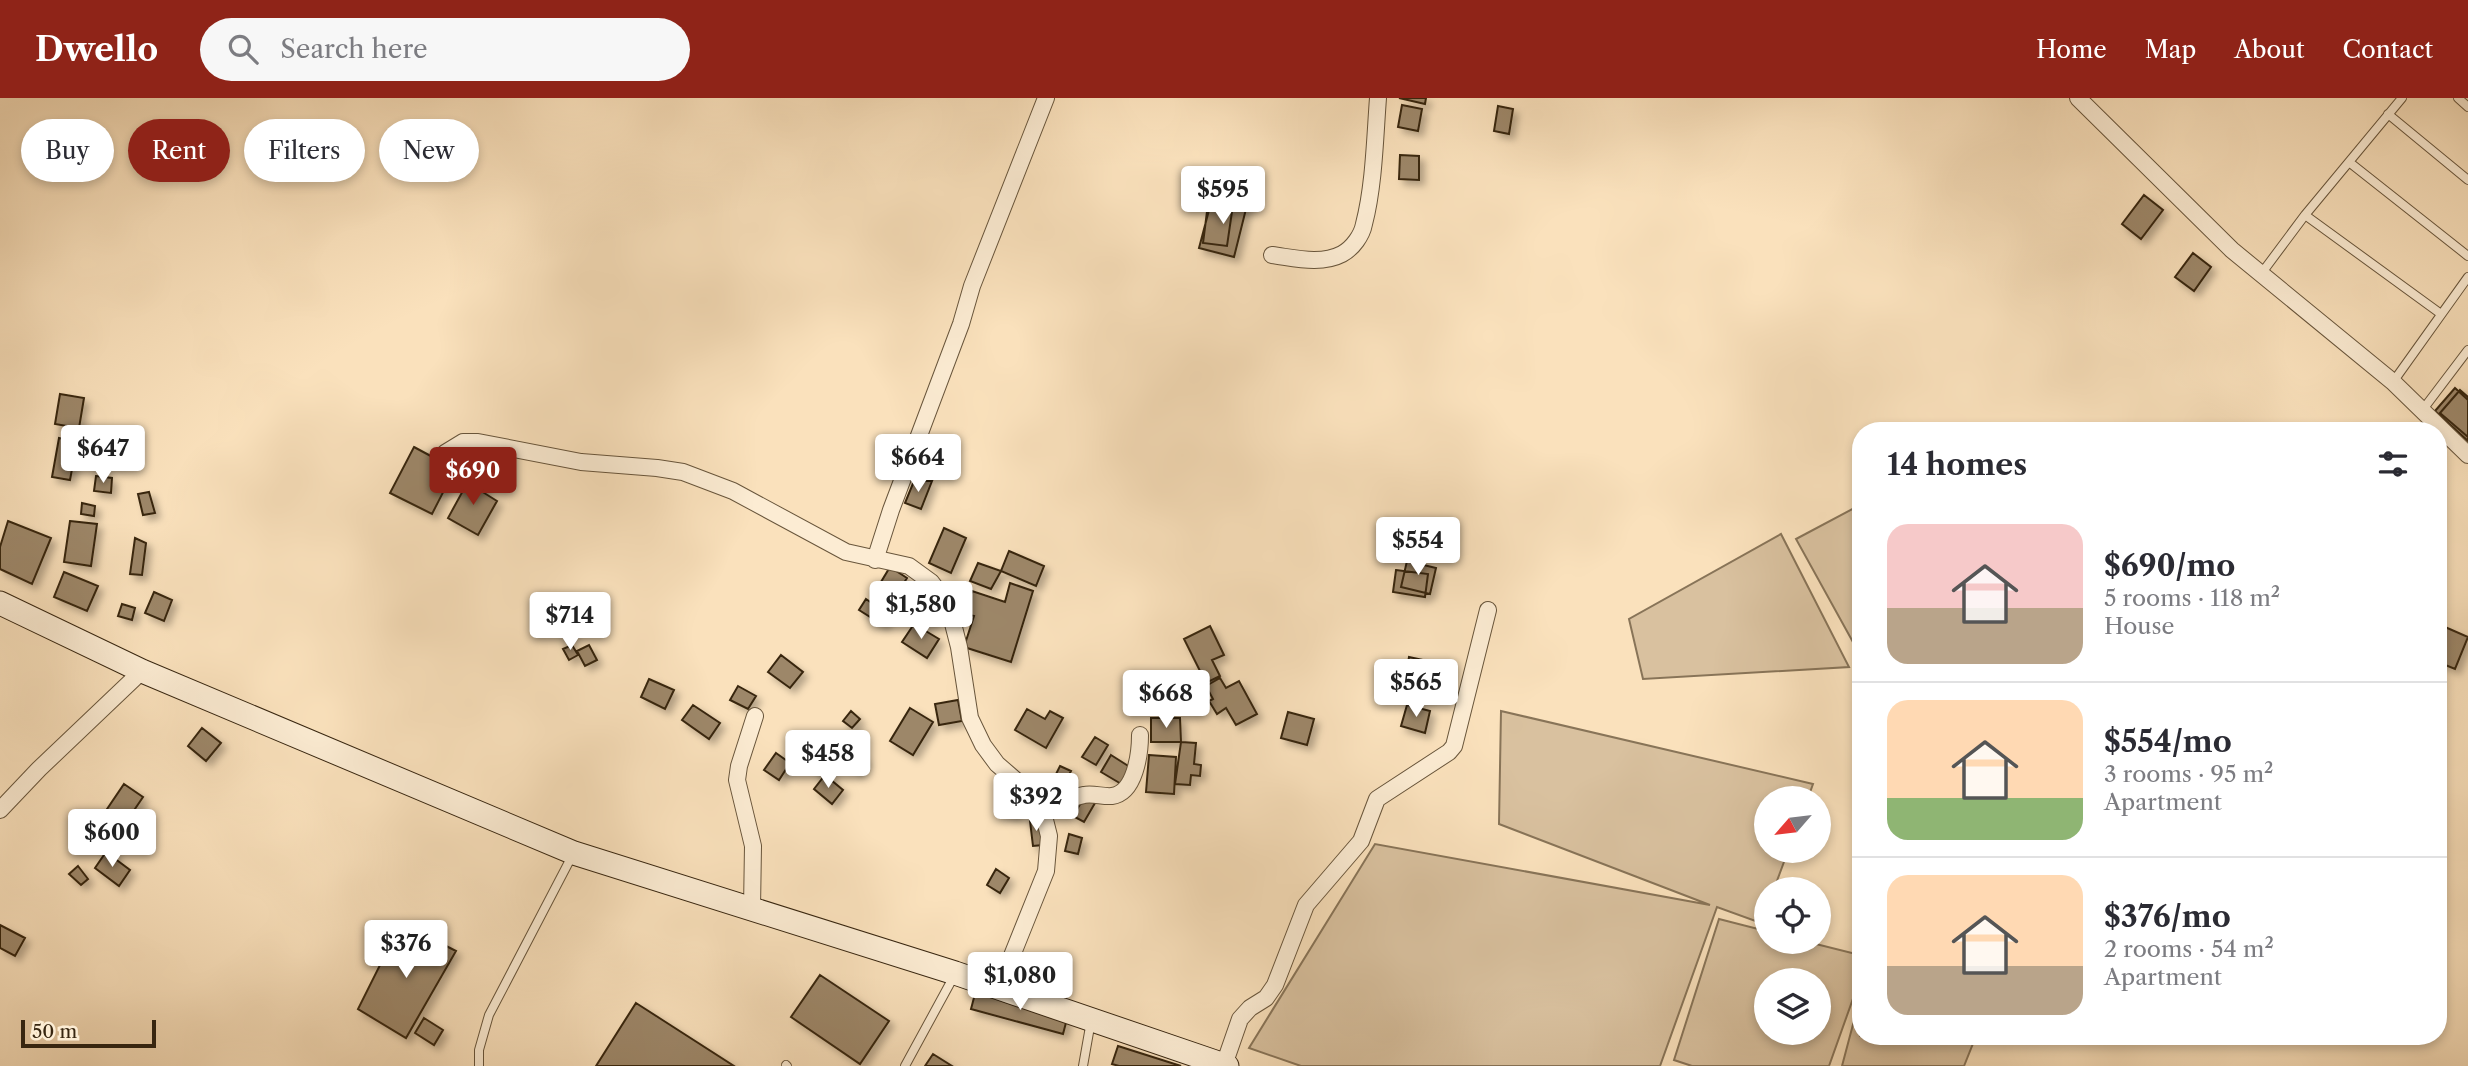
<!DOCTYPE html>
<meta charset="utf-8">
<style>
:root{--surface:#fff;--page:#f7f7f7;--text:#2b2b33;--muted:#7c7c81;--line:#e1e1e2;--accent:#8f2418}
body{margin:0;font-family:"Libre Caslon Text",serif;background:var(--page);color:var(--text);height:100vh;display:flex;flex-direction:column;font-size:26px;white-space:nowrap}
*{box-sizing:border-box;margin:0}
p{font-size:23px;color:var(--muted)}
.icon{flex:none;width:38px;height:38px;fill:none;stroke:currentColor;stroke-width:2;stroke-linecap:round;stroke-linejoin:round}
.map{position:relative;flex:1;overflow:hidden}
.panel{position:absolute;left:1852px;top:324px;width:595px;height:623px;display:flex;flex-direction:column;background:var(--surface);border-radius:28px;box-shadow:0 4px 10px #0003}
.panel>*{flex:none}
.guide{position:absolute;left:21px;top:21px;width:665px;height:63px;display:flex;gap:14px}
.needle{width:46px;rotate:242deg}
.buttons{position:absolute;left:1754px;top:688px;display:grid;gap:14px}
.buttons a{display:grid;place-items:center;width:77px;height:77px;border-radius:50%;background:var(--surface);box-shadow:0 4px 10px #0003;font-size:35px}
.scale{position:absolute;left:21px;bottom:18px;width:135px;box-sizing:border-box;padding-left:7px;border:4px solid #382610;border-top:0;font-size:19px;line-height:24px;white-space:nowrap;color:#382610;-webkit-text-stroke:5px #fcecd3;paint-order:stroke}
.price{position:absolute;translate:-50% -60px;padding:0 16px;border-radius:7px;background:#fff;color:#222;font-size:23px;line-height:46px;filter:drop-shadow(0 2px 4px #0008)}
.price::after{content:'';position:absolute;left:50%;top:42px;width:21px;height:16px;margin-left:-10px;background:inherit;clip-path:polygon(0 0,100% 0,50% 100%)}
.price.on{background:var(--accent);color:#fff}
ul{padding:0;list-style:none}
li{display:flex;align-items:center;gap:21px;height:175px;padding:0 35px}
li+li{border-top:2px solid var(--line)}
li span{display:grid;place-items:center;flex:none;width:196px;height:140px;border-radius:21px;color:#555}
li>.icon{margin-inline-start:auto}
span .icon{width:84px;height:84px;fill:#fffc;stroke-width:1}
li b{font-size:30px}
h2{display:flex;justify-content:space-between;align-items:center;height:84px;padding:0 35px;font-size:30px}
.chip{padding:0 24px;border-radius:32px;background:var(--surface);box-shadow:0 4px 10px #0003;font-size:24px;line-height:63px}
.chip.on{background:var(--accent);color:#fff}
header{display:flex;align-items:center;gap:42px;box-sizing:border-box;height:98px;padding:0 35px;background:var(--accent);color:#fff}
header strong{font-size:33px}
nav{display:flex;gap:38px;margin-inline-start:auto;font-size:24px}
.search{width:490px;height:63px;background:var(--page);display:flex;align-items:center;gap:18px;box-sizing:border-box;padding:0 24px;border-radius:38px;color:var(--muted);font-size:26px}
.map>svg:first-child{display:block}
.green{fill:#d9c19f;stroke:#887458;stroke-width:2;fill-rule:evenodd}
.building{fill:#9d8769;stroke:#382610;stroke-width:2;filter:url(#shadow)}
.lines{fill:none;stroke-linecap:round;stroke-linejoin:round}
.lane-casing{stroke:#68553b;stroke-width:10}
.street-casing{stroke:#68553b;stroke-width:18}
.secondary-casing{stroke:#382610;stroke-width:25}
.lane{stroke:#fcecd3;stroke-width:8}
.street{stroke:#fcecd3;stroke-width:16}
.secondary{stroke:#fcecd3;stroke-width:23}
</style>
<header>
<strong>Dwello</strong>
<div class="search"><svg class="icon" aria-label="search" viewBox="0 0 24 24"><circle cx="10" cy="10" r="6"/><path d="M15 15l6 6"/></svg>Search here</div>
<nav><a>Home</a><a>Map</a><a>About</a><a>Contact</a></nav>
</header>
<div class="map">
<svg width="2468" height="968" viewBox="0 0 2468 968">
<defs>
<filter id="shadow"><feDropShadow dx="5" dy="5" stdDeviation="3.5" flood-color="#0004"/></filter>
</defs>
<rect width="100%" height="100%" fill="#fae1bc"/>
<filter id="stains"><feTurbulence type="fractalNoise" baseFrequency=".00286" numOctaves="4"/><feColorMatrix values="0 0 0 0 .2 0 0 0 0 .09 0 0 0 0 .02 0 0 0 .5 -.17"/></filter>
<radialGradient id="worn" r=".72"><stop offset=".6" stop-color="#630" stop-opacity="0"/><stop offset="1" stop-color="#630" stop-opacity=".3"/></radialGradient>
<path class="green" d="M1860 407V555H1859L1796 441Z
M1781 436 1849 569 1643 581 1629 521Z
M1501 613 1813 686 1808 700H1766V752L1788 753 1774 791H1766V814L1761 825 1717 809 1660 968H1301L1249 950 1375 746 1710 807 1499 726Z
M1719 821 1766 833V844H1808L1860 857V881L1829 968H1692L1674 962ZM1818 882V934H1766V882Z
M1860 900V938H1976L1964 968H1842Z"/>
<path class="building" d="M1399 0H1426L1425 6Z
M1402 7 1422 11 1418 33 1398 29Z
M1498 8 1513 11 1509 36 1494 33Z
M1400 57 1419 58V82L1399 81Z
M1210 90 1235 93 1227 148 1203 145Z
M1213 97 1247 107 1234 159 1199 150Z
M2144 97 2163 112 2141 141 2122 126Z
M2193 155 2211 169 2194 193 2175 179Z
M2455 290 2468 302V343L2435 313Z
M2460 292 2468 299V339L2440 315Z
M60 296 84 300 79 330 55 326Z
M59 340 77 344 70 382 52 379Z
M108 343H122V364H108Z
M414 349 455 371 432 416 390 395Z
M96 378 112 380 111 395 94 393Z
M471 378 485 386 481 393 497 403 478 437 448 420Z
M914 383H932L921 411 905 405Z
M149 394 155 415 143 417 138 396Z
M82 405 95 408 94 418 81 416Z
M8 423 51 440 32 486 0 471V449Z
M70 423 97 426 91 468 64 464Z
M944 430 966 440 951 475 929 465Z
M135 440 146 445 142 477 130 476Z
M1009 453 1044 468 1036 488 1001 473Z
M1407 463 1436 470 1430 496 1401 489Z
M978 465 1001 473 991 491 970 483Z
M890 469 907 480 895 499 878 489Z
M1396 472 1428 476 1425 499 1393 494Z
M64 474 98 488 87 513 54 499Z
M1010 485 1033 493 1011 564 964 549 974 518 965 516 972 493 1005 504Z
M154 494 172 502 164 523 145 515Z
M926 498 942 509 931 527 914 516Z
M866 501 889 517 883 527 859 512Z
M903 501 913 508 907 519 896 512Z
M122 506 135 510 132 522 118 518Z
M914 526 939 541 927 560 902 544Z
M1210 528 1224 557 1212 562 1220 578 1206 585 1184 541Z
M2445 529 2468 539 2455 571 2438 564V546Z
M572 547 578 557 569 562 563 551Z
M589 547 597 562 585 568 577 553Z
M781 557 803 574 790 590 768 574Z
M1409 559 1423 562 1421 573 1407 571Z
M1415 574 1434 577 1431 600 1411 598Z
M1220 580 1226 590 1239 583 1257 616 1236 627 1226 610 1217 616 1209 603 1213 601 1206 588Z
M649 581 674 592 665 611 641 599Z
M738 588 756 598 748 611 730 602Z
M958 602 962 623 939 627 935 606Z
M693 607 720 625 709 641 682 622Z
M1407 607 1430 613 1425 635 1401 628Z
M910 610 933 624 913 657 890 643Z
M1027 611 1045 621 1050 613 1063 620 1046 650 1015 632Z
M851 613 860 621 852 630 843 623Z
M1288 614 1314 621 1307 647 1281 640Z
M1151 620H1180L1181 644H1151Z
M202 630 221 645 206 663 188 648Z
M1095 639 1108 647 1096 667 1082 659Z
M1181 644 1196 645 1194 666 1201 667 1200 678 1191 677 1190 687 1175 686Z
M817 648 831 659 820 674 805 663Z
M850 651 865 662 858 673 843 662Z
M776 655 790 665 779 682 764 672Z
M1111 657 1133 671 1123 687 1101 674Z
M1149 657 1176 659 1174 696 1146 694Z
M1060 668 1071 673 1065 684 1055 678Z
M825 677 843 692 832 706 814 691Z
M124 686 143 699 122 730 103 717Z
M1008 689 1023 694 1016 718 1001 714Z
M1085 698 1095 705 1084 724 1073 718Z
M1040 722 1043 747 1033 748 1030 723Z
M1069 736 1082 740 1078 756 1065 753Z
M106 754 130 772 119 788 95 770Z
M78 768 88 781 81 787 69 776Z
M996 771 1009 780 1000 795 987 787Z
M401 825 456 853 406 940 358 911Z
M0 827 25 840 15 858 0 850Z
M820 877 889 923 860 966 791 919Z
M976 892 1068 917 1063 936 971 911Z
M636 905 734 968H596Z
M424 920 443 932 434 947 415 935Z
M1118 948 1181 968H1119L1112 966Z
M933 956 952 968H925Z"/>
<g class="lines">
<defs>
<path id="lane" d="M2458 0 2468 9
M2388 16 2468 82
M2349 64 2468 158
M2305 117 2441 216
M2261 176 2305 117 2402 0
M2393 284 2468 179
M2421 314 2468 252
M786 967 787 968
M479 968V952L489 917 572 758
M905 968 954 878
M1083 968 1091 923"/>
<path id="street" d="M2078 0 2232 152 2393 284 2468 357
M1272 157C1295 160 1321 167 1342 156 1353 150 1362 137 1364 126 1374 88 1375 39 1378 0
M445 355 463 344H478L581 364 657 370 683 374 733 393 846 454 909 468 931 484 948 506 959 549 970 620 983 647 997 666 1020 686 1043 714 1049 738 1046 773 999 890
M875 462 891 412 961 226 972 188 1046 0
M0 712 39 671 142 573
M1043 714C1056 708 1070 699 1084 697 1093 695 1103 699 1112 698 1135 695 1140 656 1140 637
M752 810 753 748 737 682 739 668 755 618
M1224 967 1240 921 1250 910 1266 900 1275 887 1306 807 1361 743 1377 701 1449 654 1454 648 1488 512"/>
<path id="secondary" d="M0 505 142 573 574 755 955 875 1227 968"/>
</defs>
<use href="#lane" class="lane-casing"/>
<use href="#street" class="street-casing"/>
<use href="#secondary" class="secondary-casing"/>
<use href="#lane" class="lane"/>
<use href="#street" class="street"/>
<use href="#secondary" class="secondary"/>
</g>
<rect width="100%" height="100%" filter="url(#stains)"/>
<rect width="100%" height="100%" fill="url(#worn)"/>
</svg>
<div class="buttons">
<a><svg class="needle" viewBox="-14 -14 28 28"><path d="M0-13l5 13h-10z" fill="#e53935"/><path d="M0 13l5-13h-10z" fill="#7c7c81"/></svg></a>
<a><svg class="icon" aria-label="locate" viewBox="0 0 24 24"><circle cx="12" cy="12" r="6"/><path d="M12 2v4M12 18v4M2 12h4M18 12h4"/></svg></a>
<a><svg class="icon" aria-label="layers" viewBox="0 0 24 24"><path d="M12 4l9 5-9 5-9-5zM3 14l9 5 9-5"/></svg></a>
</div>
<div class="scale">50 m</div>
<b class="price" style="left:1223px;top:128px">$595</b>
<b class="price" style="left:103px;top:387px">$647</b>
<b class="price" style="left:918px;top:396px">$664</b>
<b class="price on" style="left:473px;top:409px">$690</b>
<b class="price" style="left:1418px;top:479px">$554</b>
<b class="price" style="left:921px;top:543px">$1,580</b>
<b class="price" style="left:570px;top:554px">$714</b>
<b class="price" style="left:1416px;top:621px">$565</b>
<b class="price" style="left:1166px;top:632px">$668</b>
<b class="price" style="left:828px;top:692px">$458</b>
<b class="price" style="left:1036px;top:735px">$392</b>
<b class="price" style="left:112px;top:771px">$600</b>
<b class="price" style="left:406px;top:882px">$376</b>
<b class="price" style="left:1020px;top:914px">$1,080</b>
<div class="guide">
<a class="chip">Buy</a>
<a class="chip on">Rent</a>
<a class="chip">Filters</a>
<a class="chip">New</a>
</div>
<section class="panel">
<h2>14 homes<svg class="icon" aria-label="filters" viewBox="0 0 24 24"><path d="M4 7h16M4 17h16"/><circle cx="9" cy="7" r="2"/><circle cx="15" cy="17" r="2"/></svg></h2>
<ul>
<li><span style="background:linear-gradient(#f6c9c9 60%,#b9a48a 0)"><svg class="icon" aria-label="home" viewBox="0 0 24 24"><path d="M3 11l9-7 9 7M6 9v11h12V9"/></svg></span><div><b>$690/mo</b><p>5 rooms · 118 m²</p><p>House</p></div></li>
<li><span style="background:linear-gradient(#ffd9b3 70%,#8fb573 0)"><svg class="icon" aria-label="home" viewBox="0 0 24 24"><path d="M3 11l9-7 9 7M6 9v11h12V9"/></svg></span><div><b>$554/mo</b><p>3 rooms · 95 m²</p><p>Apartment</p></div></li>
<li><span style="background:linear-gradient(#ffd9b3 65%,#b9a48a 0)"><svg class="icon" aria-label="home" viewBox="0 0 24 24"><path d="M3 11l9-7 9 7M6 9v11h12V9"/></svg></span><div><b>$376/mo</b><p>2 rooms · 54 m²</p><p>Apartment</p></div></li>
</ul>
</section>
</div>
